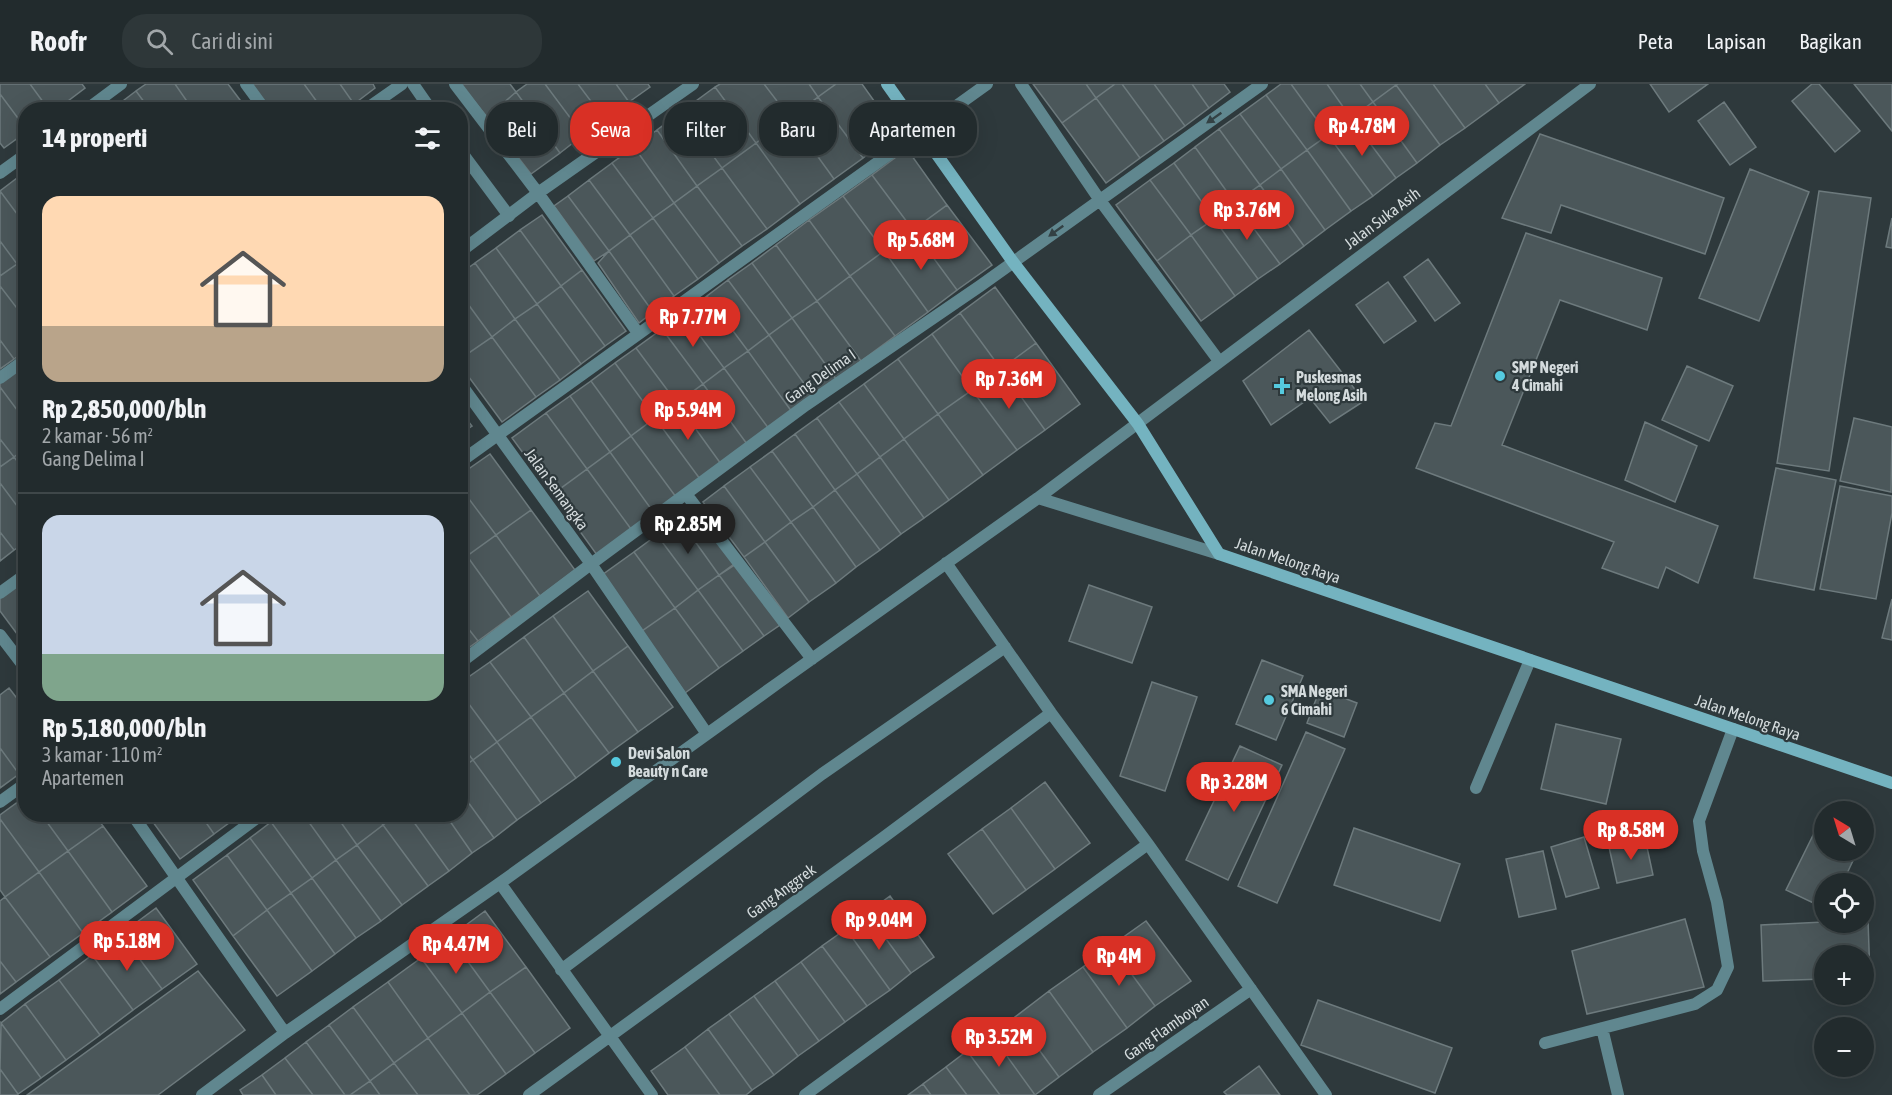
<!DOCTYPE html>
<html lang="id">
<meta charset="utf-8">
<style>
:root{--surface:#222b2d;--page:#2e3739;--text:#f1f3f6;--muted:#a2a7aa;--line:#3f4749;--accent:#d93025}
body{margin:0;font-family:"Asap Condensed",sans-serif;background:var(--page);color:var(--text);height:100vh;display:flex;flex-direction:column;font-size:22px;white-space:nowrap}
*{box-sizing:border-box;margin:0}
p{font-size:20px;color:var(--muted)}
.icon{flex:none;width:33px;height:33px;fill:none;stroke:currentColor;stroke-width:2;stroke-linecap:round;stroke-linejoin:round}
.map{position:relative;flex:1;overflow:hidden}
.drawer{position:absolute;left:18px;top:18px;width:450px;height:720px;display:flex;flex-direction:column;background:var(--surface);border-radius:24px;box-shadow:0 6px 24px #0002,0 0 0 2px var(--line)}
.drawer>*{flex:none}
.guide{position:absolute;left:486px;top:18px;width:570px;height:54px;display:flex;gap:12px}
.needle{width:39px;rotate:322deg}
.fabs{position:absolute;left:1814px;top:717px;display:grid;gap:12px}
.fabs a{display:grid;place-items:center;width:60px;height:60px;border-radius:50%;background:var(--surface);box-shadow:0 6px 24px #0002,0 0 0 2px var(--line);font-size:30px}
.price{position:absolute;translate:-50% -51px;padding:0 14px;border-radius:21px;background:var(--accent);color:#fff;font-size:20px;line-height:39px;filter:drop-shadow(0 2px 3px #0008)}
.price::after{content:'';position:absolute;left:50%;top:36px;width:18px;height:14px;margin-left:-9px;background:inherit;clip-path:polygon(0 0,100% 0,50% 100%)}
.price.active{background:#222;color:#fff}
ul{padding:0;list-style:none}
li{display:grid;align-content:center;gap:12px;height:318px;padding:0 24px}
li+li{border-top:2px solid var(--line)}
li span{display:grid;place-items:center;height:186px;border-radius:18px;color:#555}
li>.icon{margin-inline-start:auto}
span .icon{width:108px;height:108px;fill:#fffc;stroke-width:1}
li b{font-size:26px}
h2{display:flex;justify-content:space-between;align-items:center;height:72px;padding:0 24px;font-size:26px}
.pill{padding:0 21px;border-radius:24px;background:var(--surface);box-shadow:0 6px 24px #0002,0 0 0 2px var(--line);font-size:21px;line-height:54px}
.pill.active{background:var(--accent);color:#fff}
header{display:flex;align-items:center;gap:36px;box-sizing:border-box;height:84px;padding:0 30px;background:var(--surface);border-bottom:2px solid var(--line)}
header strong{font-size:28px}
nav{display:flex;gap:33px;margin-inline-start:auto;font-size:21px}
.search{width:420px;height:54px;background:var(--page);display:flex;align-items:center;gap:15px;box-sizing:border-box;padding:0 21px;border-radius:24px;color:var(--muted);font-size:22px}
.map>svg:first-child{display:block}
.building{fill:#4b575a;stroke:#6d7a7d;stroke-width:1.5}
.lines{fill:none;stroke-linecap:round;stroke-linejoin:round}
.lane{stroke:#60878f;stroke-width:12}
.street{stroke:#60878f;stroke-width:12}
.secondary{stroke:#74b3c0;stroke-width:12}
.oneway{fill:#334144}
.poi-dot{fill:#55cadf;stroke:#2e393c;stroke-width:2}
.labels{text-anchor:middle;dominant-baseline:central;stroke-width:4.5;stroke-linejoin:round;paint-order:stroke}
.street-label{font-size:16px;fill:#d4dbdd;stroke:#2e393c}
.poi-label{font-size:16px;font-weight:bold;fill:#d4dbdd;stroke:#2e393c;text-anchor:start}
</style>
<header>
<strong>Roofr</strong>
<div class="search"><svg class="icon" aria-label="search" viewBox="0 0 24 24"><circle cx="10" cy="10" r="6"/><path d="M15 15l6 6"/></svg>Cari di sini</div>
<nav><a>Peta</a><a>Lapisan</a><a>Bagikan</a></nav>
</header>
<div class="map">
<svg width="1892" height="1011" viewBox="0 0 1892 1011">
<rect width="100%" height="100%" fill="#2e393c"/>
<path class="building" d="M0 0H30L49 26H26V45L0 10Z
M30 0H82L85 4 56 26H49Z
M146 0H175L193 26H150L136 7Z
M175 0H228L240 16 228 26H193Z
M254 0H304L323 26H270L252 1Z
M304 0H340L354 20 346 26H323Z
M340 0H373L375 4 354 20Z
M460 0H510L516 8 487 33Z
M527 0H545L583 51 560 69 516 8Z
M545 0H578L605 36 583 51Z
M578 0H616L629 18 605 36Z
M616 0H648L650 3 629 18Z
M720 0H764L790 34 756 59 715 3Z
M764 0H809L818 13 790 34Z
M809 0H836L818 13Z
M836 0H862L897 49 863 74 818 13Z
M1033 0H1086L1096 14 1062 39Z
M1086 0H1115L1096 14Z
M1115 0H1122L1164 57 1140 74 1096 14Z
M1122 0H1154L1185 42 1164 57Z
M1154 0H1192L1209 24 1185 42Z
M1192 0H1224L1230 8 1209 24Z
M1281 0H1291L1328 51 1307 66 1266 11Z
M1291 0H1327L1351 34 1328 51Z
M1327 0H1360L1373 18 1351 34Z
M1360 0H1395L1396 1 1373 18Z
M1398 0H1433L1465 44 1440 61 1396 1Z
M1433 0H1485L1499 19 1465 44Z
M1485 0H1525L1499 19Z
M1650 0H1708L1669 28Z
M1812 0H1819L1860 47 1835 68 1792 17Z
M1854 0H1892V47Z
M1396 1 1440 61 1417 79 1373 18Z
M715 3 756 59 722 84 681 28Z
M136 7 150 26H111Z
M516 8 560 69 531 90 487 33Z
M0 10 26 45V48L4 64 0 59Z
M1266 11 1307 66 1281 85 1240 30Z
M818 13 863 74 834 95 790 34Z
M1096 14 1140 74 1106 99 1062 39Z
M240 16 247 26H228Z
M1373 18 1417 79 1396 94 1351 34Z
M1724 18 1756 63 1730 81 1698 37Z
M681 28 722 84 697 102 657 46Z
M1240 30 1281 85 1260 101 1219 45Z
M790 34 834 95 800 120 756 59Z
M1351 34 1396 94 1373 112 1328 51Z
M1219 45 1260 101 1235 119 1195 63Z
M657 46 697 102 674 119 634 63Z
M1540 50 1724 114 1705 170 1561 121 1551 149 1502 134Z
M1328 51 1373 112 1351 127 1307 66Z
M756 59 800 120 767 145 722 84Z
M634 63 674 119 653 134 612 79Z
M1195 63 1235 119 1214 135 1174 79Z
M907 65 947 121 913 146 872 91Z
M1307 66 1351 127 1325 146 1281 85Z
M612 79 653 134 630 151 589 96Z
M1174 79 1214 135 1191 151 1150 96Z
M722 84 767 145 742 162 697 102Z
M1281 85 1325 146 1304 162 1260 101Z
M1750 85 1809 108 1759 237 1699 214Z
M21 91 26 97V142L0 107Z
M872 91 913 146 884 167 843 112Z
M589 96 630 151 609 167 568 112Z
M1150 96 1191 151 1157 177 1116 121Z
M1260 101 1304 162 1280 180 1235 119Z
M697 102 742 162 719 179 674 119Z
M0 107 26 142V173L17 180 0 157Z
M1819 107 1871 114 1829 387 1777 379Z
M568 112 609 167 594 177 554 122Z
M843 112 884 167 850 192 809 136Z
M674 119 719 179 698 195 653 134Z
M1235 119 1280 180 1258 195 1214 135Z
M947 121 992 181 957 206 913 146Z
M542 131 582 186 561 202 520 146Z
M653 134 698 195 674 212 630 151Z
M1892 134V164L1886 163Z
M1214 135 1258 195 1235 212 1191 151Z
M809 136 850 192 817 217 776 161Z
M520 146 561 202 537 220 496 164Z
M913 146 957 206 928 228 884 167Z
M1526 149 1662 194 1647 246 1560 216 1502 361 1718 442 1698 499 1666 483 1658 504 1602 484 1614 458 1416 384 1435 339 1451 342Z
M630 151 674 212 653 228 609 167Z
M1191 151 1235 212 1201 237 1157 177Z
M0 157 17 180 0 192Z
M776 161 817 217 792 234 752 179Z
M496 164 537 220 515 235 475 179Z
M609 167 653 228 639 239 598 179Z
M884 167 928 228 895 252 850 192Z
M1428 175 1460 219 1435 237 1404 193Z
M475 179 515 235 492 253 460 209V190Z
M752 179 792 234 769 251 728 196Z
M17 180 26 192V236L0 202V192Z
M582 186 626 247 605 262 561 202Z
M850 192 895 252 861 277 817 217Z
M728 196 769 251 748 267 707 212Z
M1388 198 1416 237 1384 259 1356 221Z
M0 202 26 236V266L14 275 0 256Z
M561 202 605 262 581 280 537 220Z
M995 203 1036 259 1001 285 960 229Z
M460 209 492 253 460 275Z
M707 212 748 267 724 284 683 229Z
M817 217 861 277 836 295 792 234Z
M537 220 581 280 560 296 515 235Z
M683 229 724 284 703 300 662 245Z
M960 229 1001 285 972 306 932 250Z
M792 234 836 295 813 312 769 251Z
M515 235 560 296 536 313 492 253Z
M662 245 703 300 677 319 636 264Z
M1309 246 1364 317 1330 339 1310 314 1271 341 1243 297Z
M932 250 972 306 938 330 898 275Z
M769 251 813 312 792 328 748 267Z
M492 253 536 313 502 338 460 281V275Z
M0 256 14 275 0 285Z
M1036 259 1080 320 1045 346 1001 285Z
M636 264 677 319 655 334 615 279Z
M748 267 792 328 769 345 724 284Z
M898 275 938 330 904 355 864 300Z
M615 279 655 334 631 352 591 297Z
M1687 282 1733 302 1709 357 1662 336Z
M18 284 26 294V338L0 303V298Z
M724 284 769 345 747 360 703 300Z
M1001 285 1045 346 1017 366 972 306Z
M591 297 631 352 610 368 570 312Z
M703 300 747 360 721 380 677 319Z
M864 300 904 355 880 373 839 318Z
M0 303 26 338V364L14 373 0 355Z
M972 306 1017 366 983 391 938 330Z
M570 312 610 368 587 385 546 329Z
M839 318 880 373 857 390 817 334Z
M677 319 721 380 700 395 655 334Z
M460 327 472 342 460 350Z
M546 329 587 385 553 410 512 354Z
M938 330 983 391 949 416 904 355Z
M655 334 700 395 676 413 631 352Z
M817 334 857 390 835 406 795 350Z
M1854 334 1892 343 1891 408 1840 397Z
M1645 338 1697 362 1675 418 1625 396Z
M795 350 835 406 813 423 772 367Z
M631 352 676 413 654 429 610 368Z
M0 355 14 373 0 383Z
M904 355 949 416 924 434 880 373Z
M26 364V389L14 373Z
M772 367 813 423 791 438 750 383Z
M610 368 654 429 631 445 587 385Z
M490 370 531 426 496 451 460 403V391Z
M14 373 26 389V434L0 399V383Z
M880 373 924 434 901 450 857 390Z
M750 383 791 438 765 458 724 402Z
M1776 384 1836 396 1814 506 1754 494Z
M587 385 631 445 597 471 553 410Z
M857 390 901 450 880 466 835 406Z
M0 399 26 434V458L14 466 0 448Z
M724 402 765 458 744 473 703 418Z
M1840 402 1892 412V429L1876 515 1820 505Z
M460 403 496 451 467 472 460 463Z
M835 406 880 466 856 483 813 423Z
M813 423 856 483 836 499 791 438Z
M694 424 734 480 719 491 679 435Z
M531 426 575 486 540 512 496 451Z
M679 435 719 491 698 506 657 451Z
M791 438 836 499 809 518 765 458Z
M0 448 14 466 0 477Z
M496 451 540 512 511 533 467 472Z
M657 451 698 506 675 524 634 468Z
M765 458 809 518 788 534 744 473Z
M634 468 675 524 642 547 602 491Z
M467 472 511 533 478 557 460 534V477Z
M736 480 780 541 764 552 719 491Z
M26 490V562L0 527V509Z
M719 491 764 552 743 567 698 506Z
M1089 501 1152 523 1132 579 1069 557Z
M698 506 743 567 719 584 675 524Z
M588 507 628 562 593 587 553 532Z
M1892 515V556L1882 554Z
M675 524 719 584 685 609 642 547Z
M553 532 593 587 564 609 524 553Z
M460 534 478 557 460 570Z
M524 553 564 609 531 633 490 578Z
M628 562 673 623 638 648 593 587Z
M1262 576 1303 592 1276 656 1236 640Z
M490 578 531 633 497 658 460 608V599Z
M593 587 638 648 609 669 564 609Z
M1152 598 1197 613 1165 707 1120 692Z
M9 604 26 626V685L19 690 0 664V611Z
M1320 605 1357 619 1344 653 1307 639Z
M460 608 497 658 473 676 460 659Z
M564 609 609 669 576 694 531 633Z
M531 633 576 694 541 719 497 658Z
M1556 640 1621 655 1606 720 1541 705Z
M1306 648 1345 665 1277 819 1238 802Z
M497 658 541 719 517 736 473 676Z
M460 659 473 676 460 685Z
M1240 662 1282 681 1228 796 1186 776Z
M0 664 19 690 0 704Z
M473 676 517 736 494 754 460 707V685Z
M1045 698 1090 759 1055 785 1011 724Z
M460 707 494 754 472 769 445 730H460Z
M26 712V730H41L68 767 39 788 0 735V731Z
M1011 724 1055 785 1026 806 982 745Z
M1824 729V766H1858L1842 800H1824V824L1786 806Z
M41 730H94L103 742 68 767Z
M147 730H200L214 750 180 775Z
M200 730H235L237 733 214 750Z
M282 730H303L336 776 312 794 271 738Z
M303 730H335L357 761 336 776Z
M335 730H376L383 741 357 761Z
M376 730H398L383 741Z
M398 730H408L449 787 428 802 383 741Z
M408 730H445L472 769 449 787Z
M0 735 39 788 5 813 0 806Z
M271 738 312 794 291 809 250 754Z
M383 741 428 802 402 821 357 761Z
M103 742 147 802 112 828 68 767Z
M1354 744 1460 780 1440 837 1334 801Z
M982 745 1026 806 993 830 948 770Z
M1584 753 1599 804 1566 813 1551 763Z
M250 754 291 809 267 826 227 771Z
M1645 754 1653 791 1617 799 1609 763Z
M357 761 402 821 381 837 336 776Z
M68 767 112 828 83 849 39 788Z
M1543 767 1556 825 1519 833 1506 775Z
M227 771 267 826 233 852 193 796Z
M336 776 381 837 356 854 312 794Z
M39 788 83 849 50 873 5 813Z
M312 794 356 854 335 870 291 809Z
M291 809 335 870 312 887 267 826Z
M890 812 934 873 911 889 867 829Z
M5 813 50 873 16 898 0 877V817Z
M156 824 197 880 162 905 121 850Z
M267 826 312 887 277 912 233 852Z
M485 827 526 883 490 908 450 853Z
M867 829 911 889 890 906 846 845Z
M1685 835 1704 903 1587 930 1572 867Z
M1863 836H1868L1870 893H1863V872H1824V895L1763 897 1761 841 1824 838H1863Z
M1146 837 1191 897 1155 922 1111 862Z
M846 845 890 906 867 922 822 862Z
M121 850 162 905 133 926 92 871Z
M450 853 490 908 462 929 421 874Z
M822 862 867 922 845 938 801 878Z
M1111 862 1155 922 1127 944 1083 883Z
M92 871 133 926 100 951 59 896Z
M421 874 462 929 428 954 388 898Z
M0 877 16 898 0 910Z
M801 878 845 938 819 957 775 897Z
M526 883 570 944 535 969 490 908Z
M1083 883 1127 944 1093 968 1049 907Z
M198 887 245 946 158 1011H27Z
M59 896 100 951 66 976 25 920Z
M775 897 819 957 798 972 754 912Z
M388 898 428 954 394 979 353 923Z
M1049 907 1093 968 1059 993 1015 933Z
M490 908 535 969 506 990 462 929Z
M754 912 798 972 774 991 729 930Z
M1318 916 1452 964 1435 1009 1301 961Z
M25 920 66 976 41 994 1 939Z
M353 923 394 979 370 997 329 941Z
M462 929 506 990 477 1011H470L428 954Z
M729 930 774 991 752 1006 708 945Z
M1015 933 1059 993 1035 1011 991 950Z
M1 939 41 994 18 1010 0 985Z
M329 941 370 997 350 1011H345L306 958Z
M708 945 752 1006 746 1011H720L685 963Z
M991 950 1035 1011H1000L967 967Z
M428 954 470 1011H418L394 979Z
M306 958 345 1011H313L285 974Z
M685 963 720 1011H668L651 987Z
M967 967 1000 1011H967L946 983Z
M285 974 313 1011H276L262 991Z
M394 979 418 1011H380L370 997Z
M1259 982 1280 1011H1227L1224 1008Z
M946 983 967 1011H931L923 1000Z
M0 985 18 1010V1011H0Z
M262 991 276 1011H243L240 1006Z
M370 997 380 1011H350Z
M923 1000 931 1011H908Z"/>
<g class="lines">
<path class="lane" d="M413 0 431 26
M460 66 509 132"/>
<path class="street" d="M246 0 265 26
M455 0 538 109 638 249
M1021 0 1099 115 1219 277
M86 26 121 0
M365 26 402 0
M0 89 26 70
M460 168 538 109 693 0
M0 294 26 275
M460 299 591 480 707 650
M460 378 987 0
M686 410 812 575
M1038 414 1219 470
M946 479 1051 629 1148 760 1326 1011
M0 509 26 490
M0 551 26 585
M460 579 591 480 806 321 980 202 1262 0
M1476 704 1530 576
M0 718 26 699
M132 730 285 949
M500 799 652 1011
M561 886 822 690 1005 563
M0 925 262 730
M1602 944 1618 1011
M1545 959 1695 920 1717 906 1728 883 1717 818 1703 767 1699 737 1733 645
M202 1011 285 949 500 799 778 599 1038 414 1590 0
M529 1011 884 753 1051 629
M805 1011 1148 760
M1099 1011 1251 905"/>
<path class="secondary" d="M887 0 1013 178 1138 340 1219 470 1892 699"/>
</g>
<defs><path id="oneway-solid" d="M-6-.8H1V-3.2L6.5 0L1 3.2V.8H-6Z" transform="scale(1.5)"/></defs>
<g class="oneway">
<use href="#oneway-solid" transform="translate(1214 34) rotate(145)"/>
<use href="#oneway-solid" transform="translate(1056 147) rotate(144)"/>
</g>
<g class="poi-dot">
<circle cx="1500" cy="292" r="6"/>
<path d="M1279 293h6v6h6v6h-6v6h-6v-6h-6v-6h6z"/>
<circle cx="1269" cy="616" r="6"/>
<circle cx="616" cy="678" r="6"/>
</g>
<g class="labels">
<g class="street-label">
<text transform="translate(1382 134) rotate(-37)">Jalan Suka Asih</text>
<text transform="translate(820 292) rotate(-35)">Gang Delima I</text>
<text transform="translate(557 405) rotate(54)">Jalan Semangka</text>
<text transform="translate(1288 476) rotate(19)">Jalan Melong Raya</text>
<text transform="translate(1748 633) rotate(19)">Jalan Melong Raya</text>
<text transform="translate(781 807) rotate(-36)">Gang Anggrek</text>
<text transform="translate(1166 944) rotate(-35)">Gang Flamboyan</text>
</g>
<g class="poi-label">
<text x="1512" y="283">SMP Negeri<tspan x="1512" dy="18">4 Cimahi</tspan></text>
<text x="1296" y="293">Puskesmas<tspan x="1296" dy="18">Melong Asih</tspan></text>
<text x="1281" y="607">SMA Negeri<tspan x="1281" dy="18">6 Cimahi</tspan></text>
<text x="628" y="669">Devi Salon<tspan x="628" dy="18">Beauty n Care</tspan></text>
</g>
</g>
</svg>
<div class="fabs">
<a><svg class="needle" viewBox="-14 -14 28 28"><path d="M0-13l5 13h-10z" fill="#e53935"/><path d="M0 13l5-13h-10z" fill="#a2a7aa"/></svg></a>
<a><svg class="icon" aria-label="locate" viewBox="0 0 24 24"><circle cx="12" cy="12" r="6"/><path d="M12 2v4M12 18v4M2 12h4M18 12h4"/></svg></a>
<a>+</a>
<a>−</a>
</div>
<b class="price" style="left:1362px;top:73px">Rp 4.78M</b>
<b class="price" style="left:1247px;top:157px">Rp 3.76M</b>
<b class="price" style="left:921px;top:187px">Rp 5.68M</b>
<b class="price" style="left:693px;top:264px">Rp 7.77M</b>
<b class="price" style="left:1009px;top:326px">Rp 7.36M</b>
<b class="price" style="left:688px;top:357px">Rp 5.94M</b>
<b class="price active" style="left:688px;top:471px">Rp 2.85M</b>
<b class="price" style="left:1234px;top:729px">Rp 3.28M</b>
<b class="price" style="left:1631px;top:777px">Rp 8.58M</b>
<b class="price" style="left:879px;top:867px">Rp 9.04M</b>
<b class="price" style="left:127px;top:888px">Rp 5.18M</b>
<b class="price" style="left:456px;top:891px">Rp 4.47M</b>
<b class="price" style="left:1119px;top:903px">Rp 4M</b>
<b class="price" style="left:999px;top:984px">Rp 3.52M</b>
<div class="guide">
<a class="pill">Beli</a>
<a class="pill active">Sewa</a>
<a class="pill">Filter</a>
<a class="pill">Baru</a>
<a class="pill">Apartemen</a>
</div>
<section class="drawer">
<h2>14 properti<svg class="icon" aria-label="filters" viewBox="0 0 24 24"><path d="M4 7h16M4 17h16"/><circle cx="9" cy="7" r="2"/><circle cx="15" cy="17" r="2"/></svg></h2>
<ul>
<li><span style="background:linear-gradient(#ffd9b3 70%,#b9a48a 0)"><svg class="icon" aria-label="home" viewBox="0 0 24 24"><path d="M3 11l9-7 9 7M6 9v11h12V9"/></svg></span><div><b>Rp 2,850,000/bln</b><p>2 kamar · 56 m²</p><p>Gang Delima I</p></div></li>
<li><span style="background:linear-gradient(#c9d6e8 75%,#7fa58c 0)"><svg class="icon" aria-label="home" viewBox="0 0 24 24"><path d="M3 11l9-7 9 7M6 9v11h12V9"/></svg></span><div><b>Rp 5,180,000/bln</b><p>3 kamar · 110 m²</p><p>Apartemen</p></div></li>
</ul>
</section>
</div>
